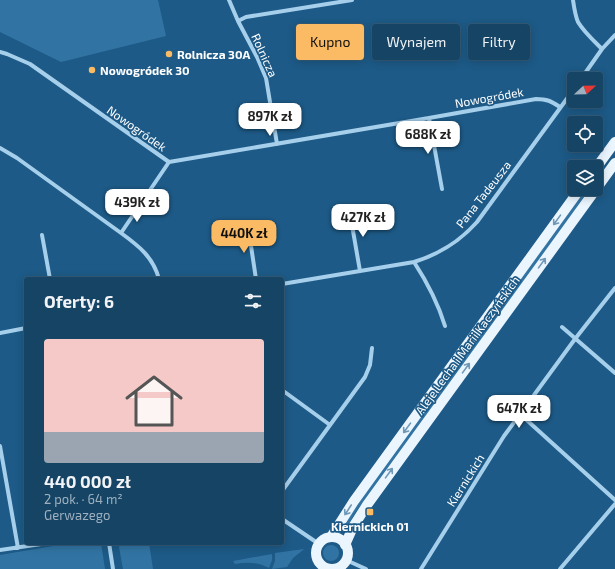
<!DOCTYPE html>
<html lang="pl">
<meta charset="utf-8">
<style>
:root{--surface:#164465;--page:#1f4b6b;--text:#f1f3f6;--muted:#9eb0bf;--line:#355c79;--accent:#fbbb64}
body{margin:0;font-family:"Exo 2",sans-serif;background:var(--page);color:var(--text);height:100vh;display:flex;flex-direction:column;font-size:15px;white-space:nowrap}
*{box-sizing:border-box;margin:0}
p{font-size:13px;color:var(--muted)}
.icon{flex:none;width:22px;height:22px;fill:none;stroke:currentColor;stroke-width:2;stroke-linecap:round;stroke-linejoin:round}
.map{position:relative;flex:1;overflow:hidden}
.drawer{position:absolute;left:24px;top:277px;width:260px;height:268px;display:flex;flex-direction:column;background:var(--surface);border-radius:4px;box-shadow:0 2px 10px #0003,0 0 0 1px var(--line)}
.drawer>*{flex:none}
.top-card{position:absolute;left:296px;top:24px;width:259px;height:36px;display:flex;gap:8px}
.needle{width:26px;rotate:68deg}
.fabs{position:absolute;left:567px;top:72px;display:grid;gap:8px}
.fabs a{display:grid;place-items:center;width:36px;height:36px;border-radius:4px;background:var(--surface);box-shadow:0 2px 10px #0003,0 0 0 1px var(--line);font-size:20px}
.price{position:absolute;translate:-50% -34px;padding:0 9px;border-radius:8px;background:#fff;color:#222;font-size:13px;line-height:26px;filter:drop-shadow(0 1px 2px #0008)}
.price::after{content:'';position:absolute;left:50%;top:24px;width:12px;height:9px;margin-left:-6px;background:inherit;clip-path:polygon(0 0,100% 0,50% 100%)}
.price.active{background:var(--accent);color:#111}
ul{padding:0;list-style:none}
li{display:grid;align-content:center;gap:8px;height:212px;padding:0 20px}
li+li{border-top:1px solid var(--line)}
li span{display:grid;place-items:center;height:124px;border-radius:4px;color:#555}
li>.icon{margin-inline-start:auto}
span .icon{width:72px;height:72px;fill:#fffc;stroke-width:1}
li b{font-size:17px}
h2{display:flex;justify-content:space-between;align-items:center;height:48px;padding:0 20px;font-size:17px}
.chip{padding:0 14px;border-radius:4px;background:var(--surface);box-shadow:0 2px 10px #0003,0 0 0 1px var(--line);font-size:14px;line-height:36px}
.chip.active{background:var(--accent);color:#111}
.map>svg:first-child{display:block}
.green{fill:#3174a4}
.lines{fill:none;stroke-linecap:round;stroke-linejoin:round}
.street{stroke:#a6cfeb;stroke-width:4}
.primary{stroke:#eaf5fe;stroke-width:10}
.oneway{stroke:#6f98b7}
.poi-dot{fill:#fbbb64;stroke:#1d5a87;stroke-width:1.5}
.labels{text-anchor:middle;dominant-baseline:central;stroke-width:3.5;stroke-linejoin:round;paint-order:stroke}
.poi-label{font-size:12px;font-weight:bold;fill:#fff;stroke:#1d5a87;text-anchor:start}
.street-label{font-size:12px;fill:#fff;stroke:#1d5a87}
</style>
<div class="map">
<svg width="615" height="569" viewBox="0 0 615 569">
<rect width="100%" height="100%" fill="#1d5a87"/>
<path class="green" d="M0 0H158L166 36 61 62 0 32Z
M586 189H590L355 513 348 525 345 523 351 512Z
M71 543H101L105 569H0V555Z
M121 543H149L153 569H123L119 547Z
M323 553a8 8 0 1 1 16 0a8 8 0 1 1-16 0Z
M304 549 303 550 293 558 287 567 272 569 275 561V553Z
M272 554V560L269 568C259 562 247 562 235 564L233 561Z"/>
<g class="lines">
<path class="street" d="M229 0 238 21 257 57 266 78 277 144
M573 0C574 7 575 15 578 22 584 32 594 41 602 49
M238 21 246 17 352 0
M0 52 7 54 30 64 169 162 429 118 536 99C547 99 551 101 560 107
M581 79 602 49 615 35
M429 118 442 189
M0 148 17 158 121 233
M349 208 360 271
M248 226 256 279
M42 235 50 279
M414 262C427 282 438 303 445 326
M159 279C153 257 139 246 121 233L169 162
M282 284 414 262C440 254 459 242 477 222L574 89
M562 327 615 373
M0 333 26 328
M282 390 330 425
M520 414 615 500
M0 446 18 548
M282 491 365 377 370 365 372 348
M282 519 319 544
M109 543 113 569
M0 550 48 543
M346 560 366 569
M421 569 504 436 575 339 615 288
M560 569 615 504"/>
<path class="primary" d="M596 168 615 142
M331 537 354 501 580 189
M316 553a16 16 0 1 1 32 0a16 16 0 1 1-32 0Z
M345 545 353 527 367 505 615 163"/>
</g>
<defs><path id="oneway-shaft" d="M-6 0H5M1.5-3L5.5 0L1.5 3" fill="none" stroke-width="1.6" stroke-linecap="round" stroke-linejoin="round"/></defs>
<g class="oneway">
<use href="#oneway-shaft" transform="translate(557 220) rotate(126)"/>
<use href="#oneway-shaft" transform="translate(542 263) rotate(-54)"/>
<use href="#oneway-shaft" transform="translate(466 368) rotate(-54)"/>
<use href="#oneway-shaft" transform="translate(407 428) rotate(126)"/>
<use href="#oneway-shaft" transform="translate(389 473) rotate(-54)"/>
<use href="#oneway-shaft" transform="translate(348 510) rotate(123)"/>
</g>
<g class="poi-dot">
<circle cx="169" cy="54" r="4"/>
<circle cx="92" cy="70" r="4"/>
<rect x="366" y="508" width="8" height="8" rx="2"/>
</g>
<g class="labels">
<g class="poi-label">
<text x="177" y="54">Rolnicza 30A</text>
<text x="100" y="70">Nowogródek 30</text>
<text x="370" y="526" text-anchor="middle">Kiernickich 01</text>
</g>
<g class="street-label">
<text transform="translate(265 55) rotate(66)">Rolnicza</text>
<text transform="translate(489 97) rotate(-10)">Nowogródek</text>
<text transform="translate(137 128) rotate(35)">Nowogródek</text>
<text transform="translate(483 194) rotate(-52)">Pana Tadeusza</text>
<text transform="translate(467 345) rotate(-54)">Aleje Lecha i Marii Kaczyńskich</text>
<text transform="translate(465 480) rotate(-58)">Kiernickich</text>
</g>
</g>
</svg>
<div class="fabs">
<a><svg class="needle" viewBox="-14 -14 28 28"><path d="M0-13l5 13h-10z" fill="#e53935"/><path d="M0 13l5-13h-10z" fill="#9eb0bf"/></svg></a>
<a><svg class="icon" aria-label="locate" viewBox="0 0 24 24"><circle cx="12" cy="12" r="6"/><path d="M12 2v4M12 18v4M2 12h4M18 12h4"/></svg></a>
<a><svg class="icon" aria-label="layers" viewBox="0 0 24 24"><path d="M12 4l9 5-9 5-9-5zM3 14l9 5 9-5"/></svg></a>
</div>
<b class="price" style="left:270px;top:137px">897K zł</b>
<b class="price" style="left:428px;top:155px">688K zł</b>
<b class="price" style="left:137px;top:223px">439K zł</b>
<b class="price" style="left:363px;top:238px">427K zł</b>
<b class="price active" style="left:244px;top:254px">440K zł</b>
<b class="price" style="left:519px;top:429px">647K zł</b>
<div class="top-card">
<a class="chip active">Kupno</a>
<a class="chip">Wynajem</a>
<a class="chip">Filtry</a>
</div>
<section class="drawer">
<h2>Oferty: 6<svg class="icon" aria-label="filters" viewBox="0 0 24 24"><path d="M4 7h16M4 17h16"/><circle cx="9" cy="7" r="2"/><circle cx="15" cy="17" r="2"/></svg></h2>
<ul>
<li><span style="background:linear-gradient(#f6c9c9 75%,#9aa5b1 0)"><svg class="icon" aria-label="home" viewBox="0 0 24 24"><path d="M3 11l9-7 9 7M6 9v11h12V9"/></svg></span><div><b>440 000 zł</b><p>2 pok. · 64 m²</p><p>Gerwazego</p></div></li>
</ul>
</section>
</div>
